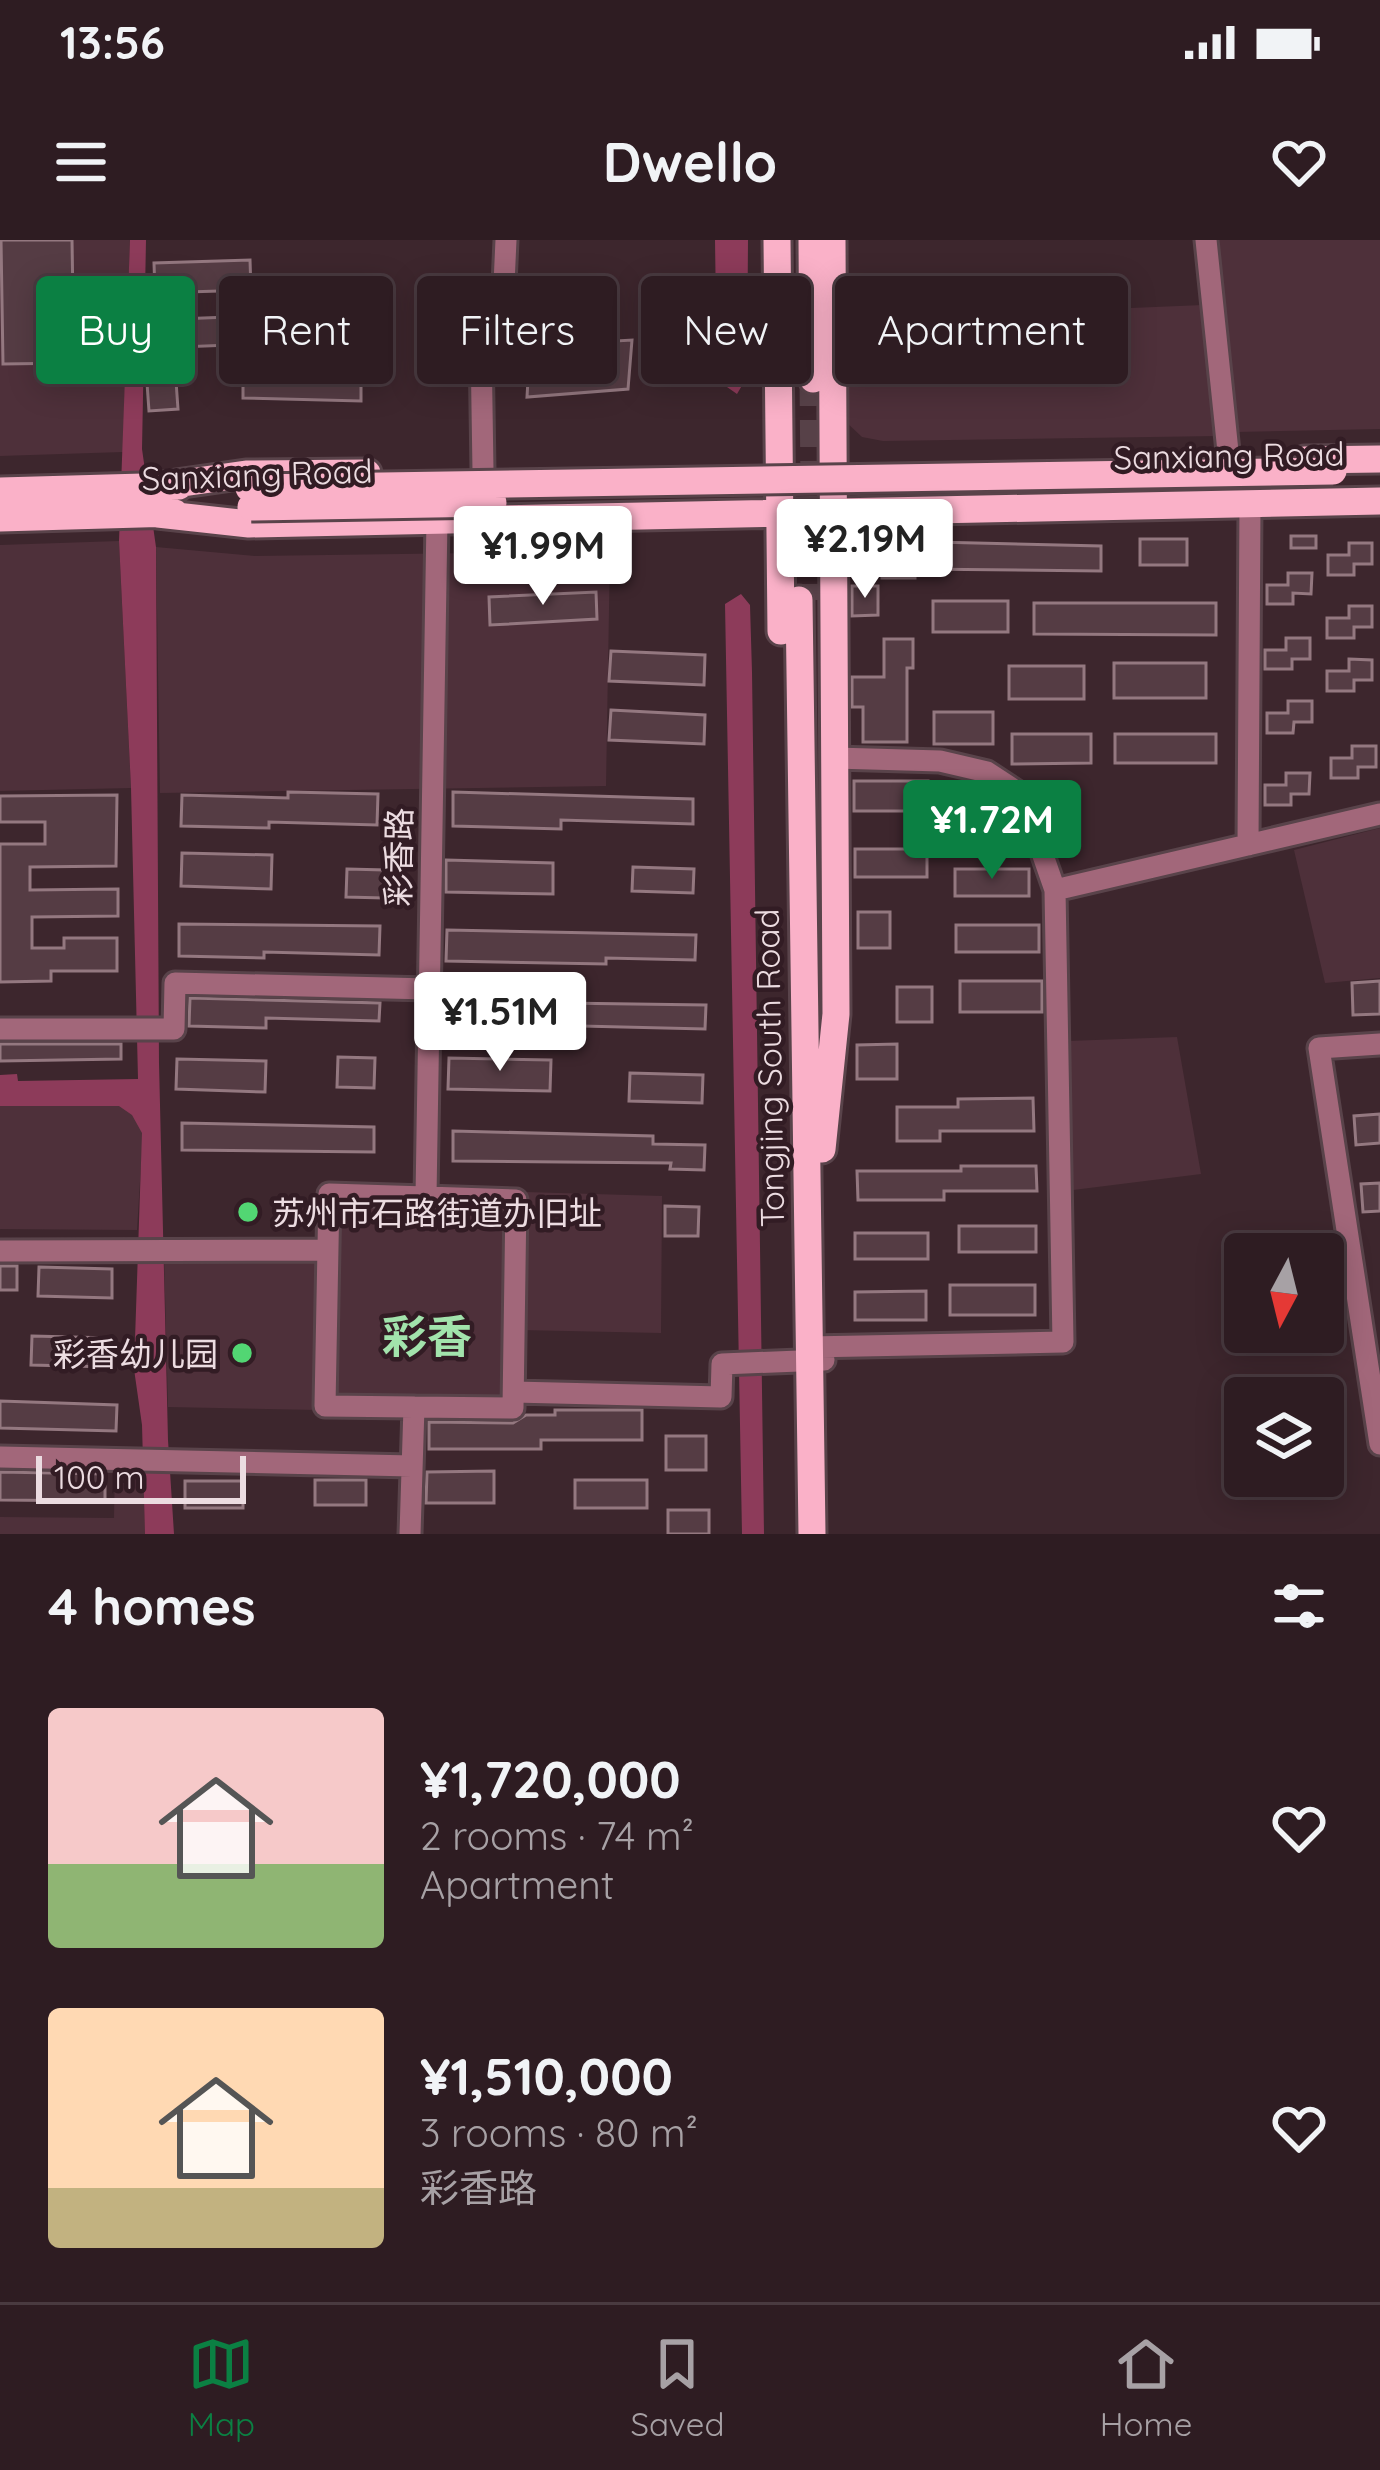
<!DOCTYPE html>
<meta charset="utf-8">
<style>
:root{--surface:#2e1c22;--page:#36252a;--text:#f1f3f6;--muted:#a7a1a5;--line:#493a40;--accent:#0b8043}
body{margin:0;font-family:Quicksand,"Noto Sans SC",sans-serif;background:var(--page);color:var(--text);height:100vh;display:flex;flex-direction:column;font-size:45px;white-space:nowrap}
*{box-sizing:border-box;margin:0}
p{font-size:39px;color:var(--muted)}
.icon{flex:none;width:66px;height:66px;fill:none;stroke:currentColor;stroke-width:2;stroke-linecap:round;stroke-linejoin:round}
.map{position:relative;height:1294px;overflow:hidden}
.drawer{display:flex;flex-direction:column;background:var(--surface);flex:1}
.drawer>*{flex:none}
.banner{position:absolute;left:36px;top:36px;width:1308px;height:108px;display:flex;gap:24px}
.needle{width:78px;rotate:187deg}
.controls{position:absolute;left:1224px;top:993px;display:grid;gap:24px}
.controls a{display:grid;place-items:center;width:120px;height:120px;border-radius:12px;background:var(--surface);box-shadow:0 6px 30px #0003,0 0 0 3px var(--line);font-size:60px}
.scale{position:absolute;left:36px;bottom:30px;width:210px;box-sizing:border-box;padding-left:12px;border:6px solid #ecdce1;border-top:0;font-size:33px;line-height:42px;white-space:nowrap;color:#ecdce1;-webkit-text-stroke:9px #321c24;paint-order:stroke}
.price{position:absolute;translate:-50% -102px;padding:0 27px;border-radius:12px;background:#fff;color:#222;font-size:39px;line-height:78px;filter:drop-shadow(0 3px 6px #0008)}
.price::after{content:'';position:absolute;left:50%;top:72px;width:36px;height:27px;margin-left:-18px;background:inherit;clip-path:polygon(0 0,100% 0,50% 100%)}
.price.on{background:var(--accent);color:#fff}
ul{padding:0;list-style:none}
li{display:flex;align-items:center;gap:36px;height:300px;padding:0 48px}
li span{display:grid;place-items:center;flex:none;width:336px;height:240px;border-radius:12px;color:#555}
li>.icon{margin-inline-start:auto}
span .icon{width:144px;height:144px;fill:#fffc;stroke-width:1}
li b{font-size:51px}
h2{display:flex;justify-content:space-between;align-items:center;height:144px;padding:0 48px;font-size:51px}
.tag{padding:0 42px;border-radius:12px;background:var(--surface);box-shadow:0 6px 30px #0003,0 0 0 3px var(--line);font-size:42px;line-height:108px}
.tag.on{background:var(--accent);color:#fff}
.status{display:flex;justify-content:space-between;align-items:center;height:84px;padding:0 60px;background:var(--surface);direction:ltr}
.status svg{height:33px;fill:currentColor}
header{display:flex;justify-content:space-between;align-items:center;height:156px;padding:0 48px;background:var(--surface);font-size:54px;font-weight:700}
.menu{display:flex;justify-content:space-around;align-items:center;height:168px;border-top:3px solid var(--line);background:var(--surface);font-size:33px;color:var(--muted)}
.menu a{display:grid;justify-items:center;gap:6px}
.menu .on{color:var(--accent)}
.map>svg:first-child{display:block}
.built{fill:#4e303a}
.water{fill:#8d3b5a}
.building{fill:#553c44;stroke:#947880;stroke-width:3}
.lines{fill:none;stroke-linecap:round;stroke-linejoin:round}
.major-tunnel{stroke:#574148;stroke-width:27;stroke-dasharray:27 14;stroke-linecap:butt}
.minor-casing{stroke:#59434a;stroke-width:27}
.major-casing{stroke:#59434a;stroke-width:33}
.minor{stroke:#a2677a;stroke-width:21}
.major{stroke:#fab1c8;stroke-width:27}
.major-bridge-casing{stroke:#59434a;stroke-width:33;stroke-linecap:butt}
.major-bridge{stroke:#fab1c8;stroke-width:27}
.poi-dot{fill:#52d673;stroke:#321c24;stroke-width:4.5}
.labels{text-anchor:middle;dominant-baseline:central;stroke-width:9;stroke-linejoin:round;paint-order:stroke}
.street-label{font-size:33px;fill:#ecdce1;stroke:#321c24}
.poi-label{font-size:33px;fill:#ecdce1;stroke:#321c24;text-anchor:start}
.district-label{font-size:45px;font-weight:bold;fill:#a2e3ac;stroke:#321c24}
</style>
<div class="status"><b>13:56</b><svg viewBox="0 0 49 12"><path d="M0 12V9h3v3zM5 12V6h3v6zM10 12V3h3v9zM15 12V0h3v12zM26 1h20v11H26zM47 4h2v5h-2z"/></svg></div>
<header><svg class="icon" aria-label="menu" viewBox="0 0 24 24"><path d="M4 6h16M4 12h16M4 18h16"/></svg>Dwello<svg class="icon" aria-label="heart" viewBox="0 0 24 24"><path d="M12 20l-8-8c-3-5 5-10 8-4 3-6 11-1 8 4z"/></svg></header>
<div class="map">
<svg width="1380" height="1294" viewBox="0 0 1380 1294">
<rect width="100%" height="100%" fill="#3d262d"/>
<path class="built" d="M0 0H130L123 212 0 216Z
M1219 0H1380V189L1236 192Z
M1203 65 1218 196 883 201 862 197 845 181 841 80Z
M119 301 131 548 0 551V305Z
M156 307 255 316 610 311 606 546 160 553Z
M1380 588V738L1325 743 1294 610Z
M1177 797 1201 934 1073 950 1068 801Z
M138 864 143 893 137 990 0 989V866Z
M321 946 662 956 661 1093 520 1090 519 1174 168 1167 164 1016 319 1017Z
M115 1222 144 1223 145 1294H0V1277L114 1278Z"/>
<path class="water" d="M130 0H146L142 209 156 307 159 823 168 1200 174 1294H145L142 1185 134 1129 142 893 132 875 119 866H0V835L17 834 18 841 138 839 131 548 119 301Z
M715 0H748L747 137 737 154 717 140Z
M741 354 750 365 752 432 764 1294H742L725 364Z"/>
<path class="building" d="M1 0H72L74 123 3 124Z
M250 20 251 50 155 53 154 23Z
M254 76 256 104 155 108 153 80Z
M370 78 371 105 332 106 330 79Z
M632 100 628 149 527 157 530 106Z
M243 129H271V135L361 134V161L243 158Z
M176 141 178 169 149 171 147 143Z
M1291 296H1316V308H1291Z
M1140 299H1187V325H1140Z
M934 302 1101 306V331L915 329V338H882V310H934Z
M1349 303H1372V324H1354V335H1328V315H1349Z
M1288 333H1312L1311 354 1293 353V364H1267V345H1288Z
M852 346H878V375L852 376Z
M596 352 597 379 490 385 489 357Z
M933 361H1008V392H933Z
M1034 363H1216V395L1034 394Z
M1349 366H1372V387H1354V398H1327V378H1349Z
M1286 398H1310V419H1292V429H1265V410H1286Z
M884 399H913V428H907V502H863V467H852V437H884Z
M611 411 705 415 704 445 609 441Z
M1349 419 1372 420V440H1354V451H1327V431H1349Z
M1114 423H1206V458H1114Z
M1009 426H1084V459H1009Z
M1288 461H1312V482H1294L1293 493H1267V473H1288Z
M611 470 705 475 704 504 609 500Z
M934 472H993V504H934Z
M1012 494H1091V523L1012 524Z
M1115 494H1216V523H1115Z
M1352 506H1376V527H1358V538H1331V518H1352Z
M1286 533H1310L1309 554H1291V565H1265V545H1286Z
M854 541H928V571H854Z
M288 552 378 554 377 585 269 582V588L181 586 182 555 288 558Z
M453 552 693 559V584L561 580V589L453 586Z
M117 555 116 626 30 627V650L118 649V676L32 677V708H64V698H117V731H51V741L0 742V604H45V582H0V556Z
M932 567H1004V597L933 596Z
M855 609H927V637H855Z
M182 613 272 615 271 649 181 646Z
M446 620 553 623V654L446 652Z
M633 627 694 629 693 653 632 651Z
M347 629 385 630 384 658 346 657Z
M955 629H1029V656H955Z
M858 672H890V708H858Z
M179 684 380 686 379 715 264 712V718L179 716Z
M956 685H1039V712H956Z
M447 690 696 695 695 720 606 718V724L446 721Z
M960 741H1042V772H960Z
M1380 741V774L1353 775 1352 743Z
M897 747H932V782H897Z
M457 755 561 757V763L706 765 705 789 456 783Z
M190 758 380 763 379 781 266 778V788L189 786Z
M0 804H121V819L0 821Z
M897 804V839H857V805Z
M338 817 375 818 374 848 337 847Z
M449 818 551 820 550 851 448 849Z
M177 819 266 821 265 852 176 849Z
M630 833 703 835 702 863 629 861Z
M1033 858 1034 891H940V901H897V867H958V859Z
M1380 874V903L1356 905 1354 876Z
M182 883 374 887V912L182 910Z
M453 891 653 896V904L705 905 704 930 670 929 671 923 453 921Z
M961 926H1036L1037 951H944V960H858L857 931H961Z
M1380 943V971L1363 972 1361 944Z
M665 966 699 967 698 996H665Z
M959 986H1036V1012H959Z
M855 993H928V1019H855Z
M0 1026H17V1050H0Z
M39 1027 112 1029V1058L38 1056Z
M950 1045H1035V1075H950Z
M926 1051V1080H855V1052Z
M32 1096 111 1098 110 1127 31 1125Z
M0 1161 117 1165 116 1191 0 1188Z
M555 1170H642V1200H541V1209H429V1182L513 1183 526 1175H555Z
M666 1196H706V1230H666Z
M494 1231V1263H426L427 1232Z
M0 1232 105 1234V1261L0 1260Z
M315 1240H366V1265H315Z
M575 1240H647V1268H575Z
M185 1241H243V1268H185Z
M668 1270H709V1294H668Z"/>
<g class="lines">
<path class="major-tunnel" d="M813 139 815 360"/>
<defs>
<path id="minor" d="M1206 0 1229 221
M483 231 481 103 502 88 506 0
M1248 605 1250 263
M1055 650 1380 574
M0 789H174L175 743 429 749
M1380 804 1319 808 1380 1204
M0 1011 328 1010
M809 1107 1063 1102 1055 650 1022 555 987 532 940 521 835 518
M514 1152 721 1157 722 1124 824 1120
M414 1167 513 1168 516 960 426 957
M0 1217 412 1226
M410 1294 414 1167 325 1166 329 954 426 957 437 279"/>
<path id="major" d="M777 0 781 391
M812 0 813 139
M1305 220 1380 219
M162 246 246 234 367 233
M0 251 179 246
M158 274 249 284 1380 261
M0 278 175 273
M799 360 812 1294
M822 909 836 774 832 0"/>
</defs>
<use href="#minor" class="minor-casing"/>
<use href="#major" class="major-casing"/>
<use href="#minor" class="minor"/>
<use href="#major" class="major"/>
<defs>
<path id="major-bridge" d="M249 248 1333 231
M251 267 493 263"/>
</defs>
<use href="#major-bridge" class="major-bridge-casing"/>
<use href="#major-bridge" class="major-bridge"/>
</g>
<g class="poi-dot">
<circle cx="248" cy="972" r="12"/>
<circle cx="242" cy="1113" r="12"/>
</g>
<g class="labels">
<g class="street-label">
<text transform="translate(1229 215) rotate(-1)">Sanxiang Road</text>
<text transform="translate(257 234) rotate(-2)">Sanxiang Road</text>
<text transform="translate(398 617) rotate(-89)">彩香路</text>
<text transform="translate(769 828) rotate(-91)">Tongjing South Road</text>
</g>
<g class="poi-label">
<text x="272" y="972">苏州市石路街道办旧址</text>
<text x="218" y="1113" text-anchor="end">彩香幼儿园</text>
</g>
<g class="district-label">
<text x="427" y="1096">彩香</text>
</g>
</g>
</svg>
<div class="controls">
<a><svg class="needle" viewBox="-14 -14 28 28"><path d="M0-13l5 13h-10z" fill="#e53935"/><path d="M0 13l5-13h-10z" fill="#a7a1a5"/></svg></a>
<a><svg class="icon" aria-label="layers" viewBox="0 0 24 24"><path d="M12 4l9 5-9 5-9-5zM3 14l9 5 9-5"/></svg></a>
</div>
<div class="scale">100 m</div>
<b class="price" style="left:865px;top:361px">¥2.19M</b>
<b class="price" style="left:543px;top:368px">¥1.99M</b>
<b class="price on" style="left:992px;top:642px">¥1.72M</b>
<b class="price" style="left:500px;top:834px">¥1.51M</b>
<div class="banner">
<a class="tag on">Buy</a>
<a class="tag">Rent</a>
<a class="tag">Filters</a>
<a class="tag">New</a>
<a class="tag">Apartment</a>
</div>
</div>
<section class="drawer">
<h2>4 homes<svg class="icon" aria-label="filters" viewBox="0 0 24 24"><path d="M4 7h16M4 17h16"/><circle cx="9" cy="7" r="2"/><circle cx="15" cy="17" r="2"/></svg></h2>
<ul>
<li><span style="background:linear-gradient(#f6c9c9 65%,#8fb573 0)"><svg class="icon" aria-label="home" viewBox="0 0 24 24"><path d="M3 11l9-7 9 7M6 9v11h12V9"/></svg></span><div><b>¥1,720,000</b><p>2 rooms · 74 m²</p><p>Apartment</p></div><svg class="icon" aria-label="heart" viewBox="0 0 24 24"><path d="M12 20l-8-8c-3-5 5-10 8-4 3-6 11-1 8 4z"/></svg></li>
<li><span style="background:linear-gradient(#ffd9b3 75%,#c2b280 0)"><svg class="icon" aria-label="home" viewBox="0 0 24 24"><path d="M3 11l9-7 9 7M6 9v11h12V9"/></svg></span><div><b>¥1,510,000</b><p>3 rooms · 80 m²</p><p>彩香路</p></div><svg class="icon" aria-label="heart" viewBox="0 0 24 24"><path d="M12 20l-8-8c-3-5 5-10 8-4 3-6 11-1 8 4z"/></svg></li>
</ul>
</section>
<nav class="menu">
<a class="on"><svg class="icon" aria-label="map" viewBox="0 0 24 24"><path d="M3 6l6-2 6 2 6-2v14l-6 2-6-2-6 2zM9 4v14M15 6v14"/></svg>Map</a>
<a><svg class="icon" aria-label="saved" viewBox="0 0 24 24"><path d="M7 4h10v16l-5-4-5 4z"/></svg>Saved</a>
<a><svg class="icon" aria-label="home" viewBox="0 0 24 24"><path d="M3 11l9-7 9 7M6 9v11h12V9"/></svg>Home</a>
</nav>
